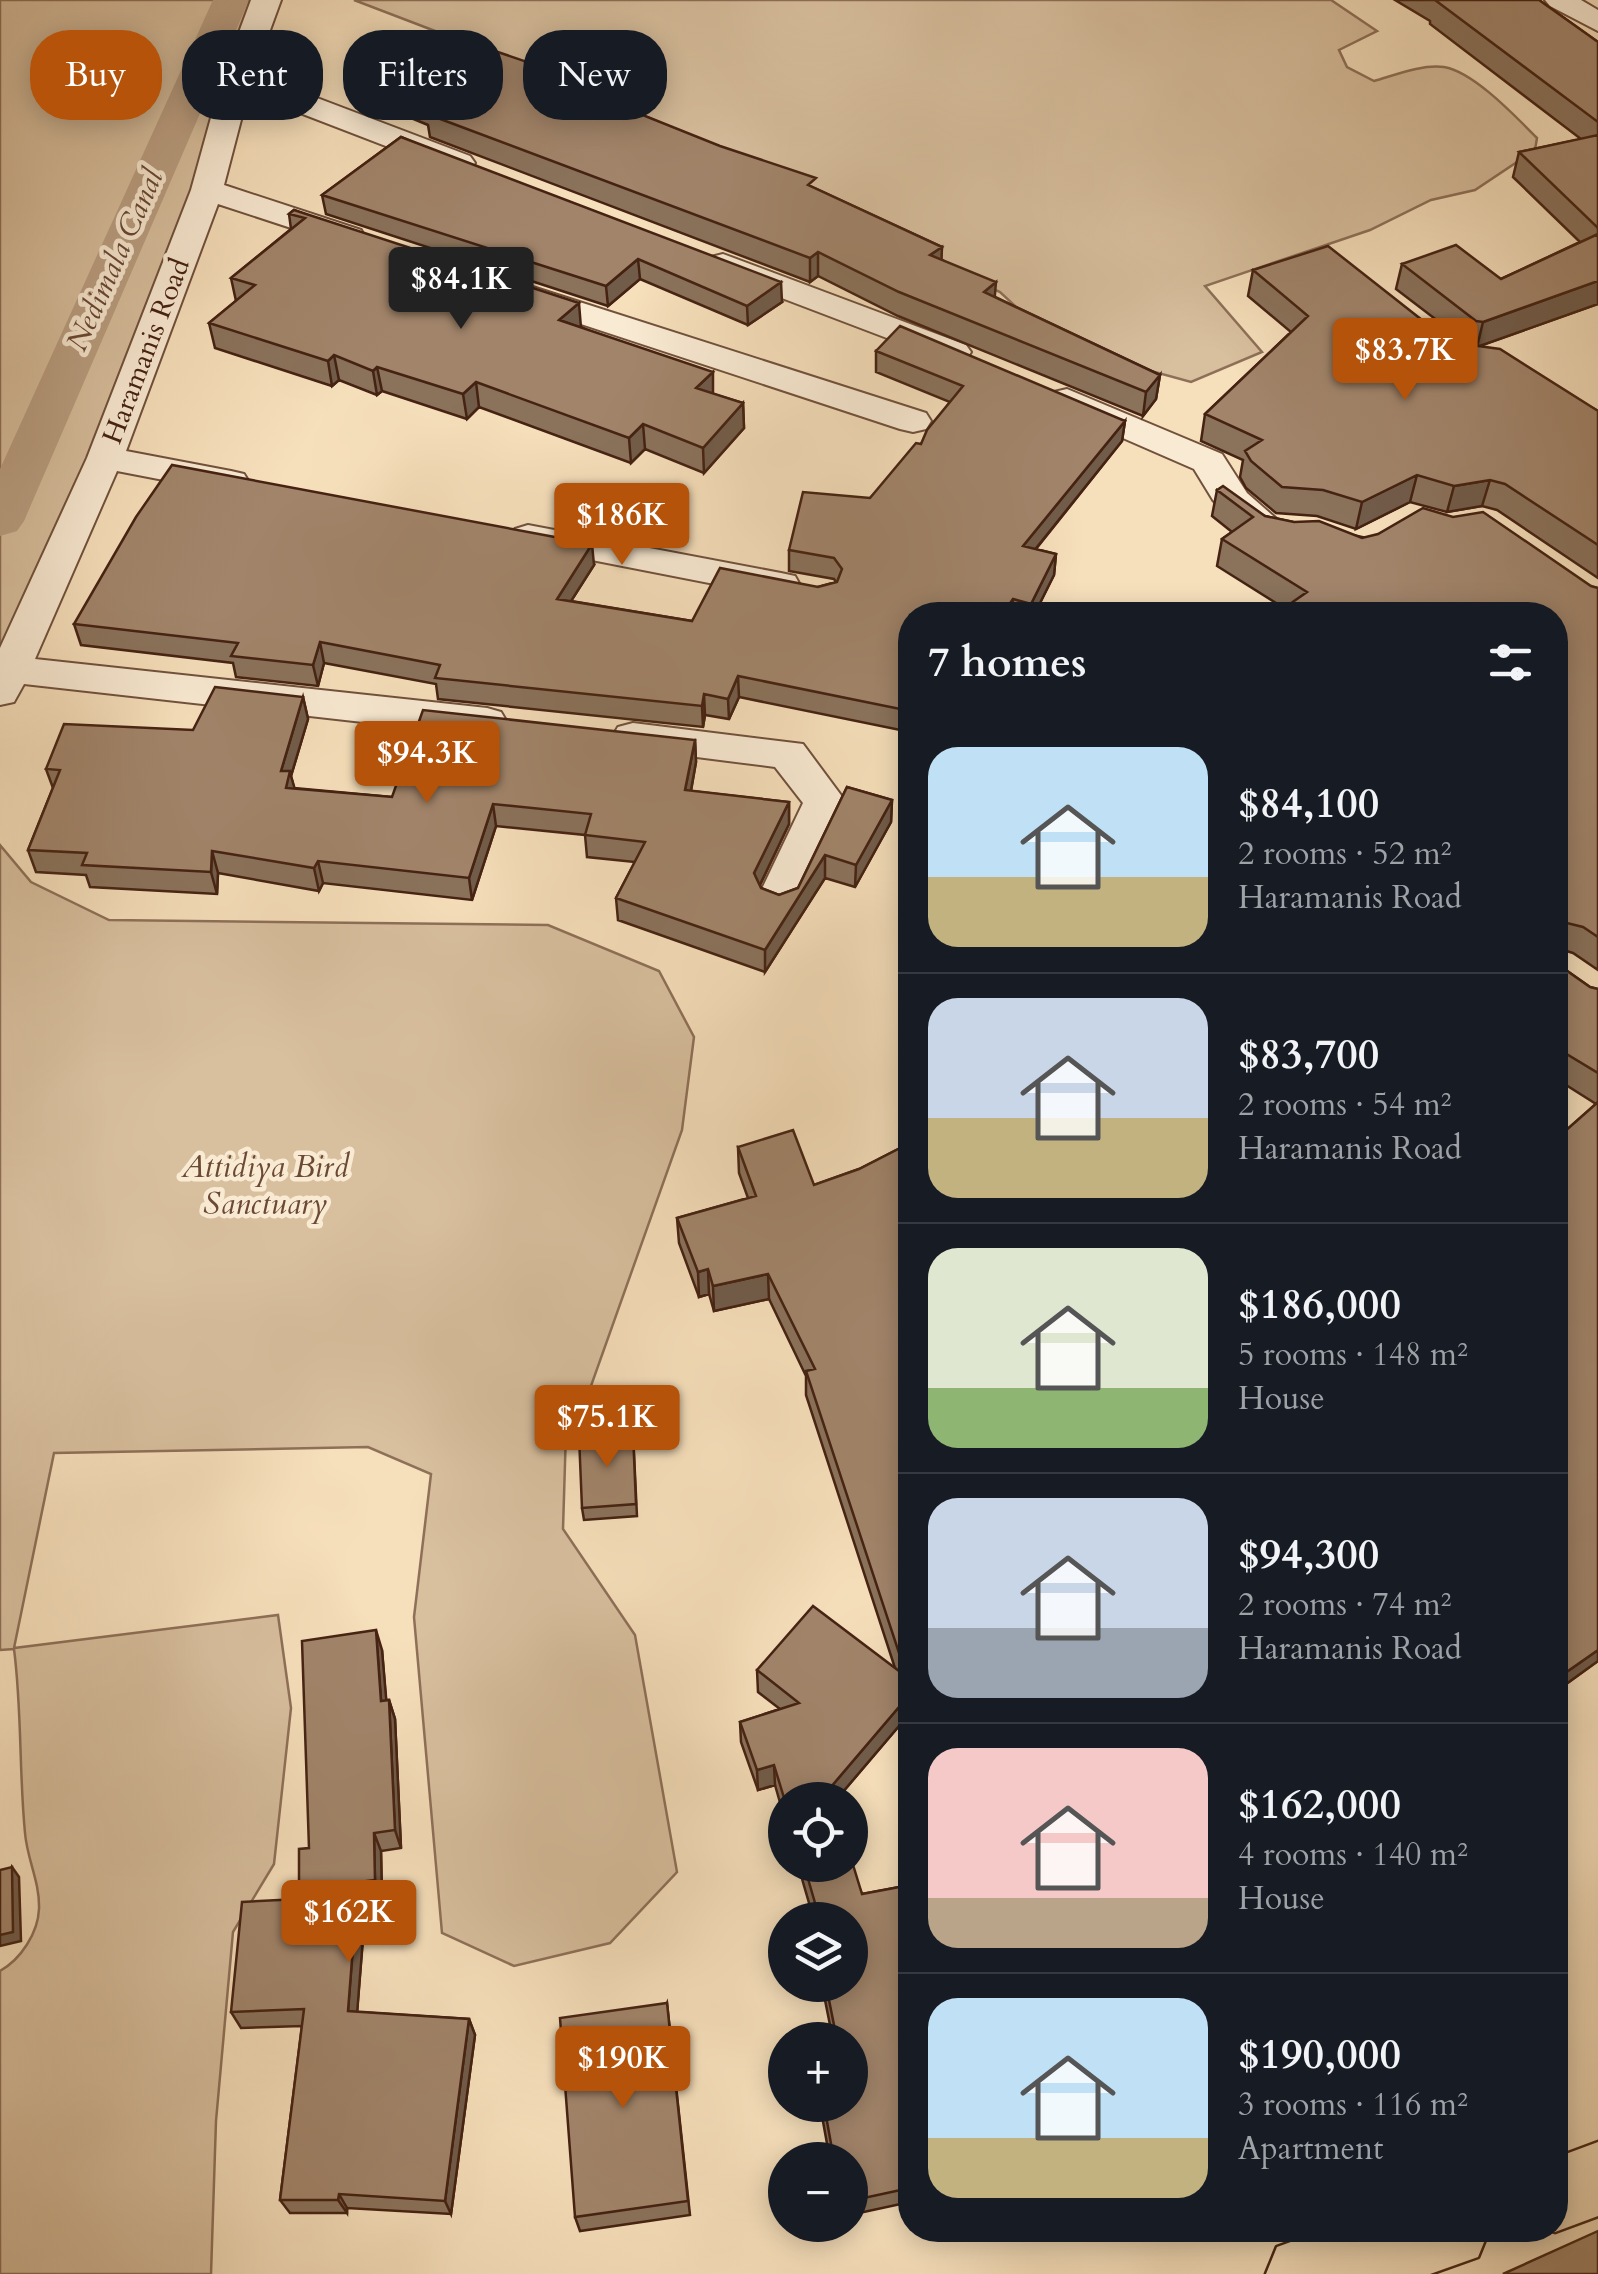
<!DOCTYPE html>
<meta charset="utf-8">
<style>
:root{--surface:#171b24;--page:#242831;--text:#f1f3f6;--muted:#9ea1a6;--line:#363941;--accent:#b45309}
body{margin:0;font-family:Cardo,serif;background:var(--page);color:var(--text);height:100vh;display:flex;flex-direction:column;font-size:38px;white-space:nowrap}
*{box-sizing:border-box;margin:0}
p{font-size:32px;color:var(--muted)}
.icon{flex:none;width:55px;height:55px;fill:none;stroke:currentColor;stroke-width:2;stroke-linecap:round;stroke-linejoin:round}
.map{position:relative;flex:1;overflow:hidden}
.details{position:absolute;left:898px;top:602px;width:670px;height:1640px;display:flex;flex-direction:column;background:var(--surface);border-radius:40px;box-shadow:0 5px 25px #0003}
.details>*{flex:none}
.hud{position:absolute;left:30px;top:30px;width:718px;height:90px;display:flex;gap:20px}
.buttons{position:absolute;left:768px;top:1782px;display:grid;gap:20px}
.buttons a{display:grid;place-items:center;width:100px;height:100px;border-radius:50%;background:var(--surface);box-shadow:0 5px 25px #0003;font-size:50px}
.price{position:absolute;translate:-50% -85px;padding:0 22px;border-radius:10px;background:var(--accent);color:#fff;font-size:32px;line-height:65px;filter:drop-shadow(0 2px 5px #0008)}
.price::after{content:'';position:absolute;left:50%;top:60px;width:30px;height:22px;margin-left:-15px;background:inherit;clip-path:polygon(0 0,100% 0,50% 100%)}
.price.active{background:#222;color:#fff}
ul{padding:0;list-style:none}
li{display:flex;align-items:center;gap:30px;height:250px;padding:0 30px}
li+li{border-top:2px solid var(--line)}
li span{display:grid;place-items:center;flex:none;width:280px;height:200px;border-radius:30px;color:#555}
li>.icon{margin-inline-start:auto}
span .icon{width:120px;height:120px;fill:#fffc;stroke-width:1}
li b{font-size:42px}
h2{display:flex;justify-content:space-between;align-items:center;height:120px;padding:0 30px;font-size:42px}
.pill{padding:0 35px;border-radius:40px;background:var(--surface);box-shadow:0 5px 25px #0003;font-size:35px;line-height:90px}
.pill.active{background:var(--accent);color:#fff}
.map>svg:first-child{display:block}
.green{fill:#d8bf9e;stroke:#8e7058;stroke-width:2.5}
.lines{fill:none;stroke-linecap:round;stroke-linejoin:round}
.canal{fill:#ba9f82;fill-rule:evenodd}
.minor-casing{stroke:#71513c;stroke-width:4}
.primary-casing{stroke:#452212;stroke-width:5}
.minor{fill:#f9ead3;fill-rule:evenodd}
.primary{fill:#f6dfbb;fill-rule:evenodd}
.wall{fill:#8a725b;stroke:#452212;stroke-width:2.5}
.shaded-wall{fill:#715c4a;stroke:#452212;stroke-width:2.5}
.building{fill:#a1846a;stroke:#452212;stroke-width:2.5}
.labels{text-anchor:middle;dominant-baseline:central;stroke-width:9;stroke-linejoin:round;paint-order:stroke}
.far-street-label{font-size:28px;fill:#452212;stroke:#f9ead3}
.far-water-label{font-size:30px;font-style:italic;fill:#684834;stroke:#f9ead3}
.park-label{font-size:32px;font-style:italic;fill:#6a4935;stroke:#f9ead3}
</style>
<div class="map">
<svg width="1598" height="2274" viewBox="0 0 1598 2274">
<rect width="100%" height="100%" fill="#f6dfbb"/>
<filter id="stains"><feTurbulence type="fractalNoise" baseFrequency=".002" numOctaves="4"/><feColorMatrix values="0 0 0 0 .2 0 0 0 0 .09 0 0 0 0 .02 0 0 0 .5 -.17"/></filter>
<radialGradient id="worn" r=".72"><stop offset=".6" stop-color="#630" stop-opacity="0"/><stop offset="1" stop-color="#630" stop-opacity=".3"/></radialGradient>
<path class="green" d="M0 0H266L0 692Z
M354 0H1331L1377 31 1339 50 1347 67 1374 81C1395 75 1422 64 1444 67 1474 72 1516 117 1537 138L1535 150 1475 190 1431 200 1370 230 1205 286 1262 352 1191 382 1111 360 1040 329 1000 292 477 47Z
M0 845 31 882 109 920 548 925 659 971 694 1037 682 1130 586 1400 566 1431 563 1529 635 1635 677 1872 610 1943 514 1966 442 1933 414 1617 431 1474 368 1447 54 1453 14 1648 278 1615 291 1708 274 1864 233 1932 216 2121 211 2274H0V1971C21 1959 38 1933 39 1909 40 1882 27 1859 25 1833 19 1772 22 1710 14 1649L0 1650Z"/>
<g class="lines">
<path class="canal" d="M213 0H249L24 521 17 531 0 536V469Z"/>
<defs>
<path id="minor" d="M251 0H281L254 74 470 156 475 163 470 170H448L248 93 224 185 361 230 365 237 361 244 349 247 218 204 126 451 231 471 244 474 249 482 244 490 231 493 117 471 35 659 487 708 501 712 507 722 501 732 487 736 24 684 14 702 0 705V648L87 458 191 190 222 78Z
M1545 0H1581L1598 10V31L1550 6Z
M723 254 966 345 971 352 966 359 954 362 942 359 711 271 706 264 711 257Z
M517 282 926 413 931 421 926 429 913 432 900 429 505 299 500 292 505 285Z
M1067 389 1222 454 1247 493 1288 529 1282 537 1269 541 1256 537 1236 524 1213 500 1194 469 1054 408 1049 400 1054 392Z
M528 525 781 573 795 576 800 585 795 594 781 597 515 545 509 537 515 529Z
M633 723 803 744 846 802 795 908 780 913 765 908 758 897 803 803 775 767 618 747 612 737 618 727Z"/>
<path id="primary" d="M1598 2142V2216L1555 2232 1549 2230H1555V2158Z
M1324 2230H1489L1478 2257 1430 2274H1266L1277 2247Z"/>
</defs>
<use href="#minor" class="minor-casing"/>
<use href="#primary" class="primary-casing"/>
<use href="#minor" class="minor"/>
<use href="#primary" class="primary"/>
</g>
<path class="wall" d="M1395 0H1539L1598 42V304L1479 346 1598 411V578L1497 510 1482 506 1447 512 1410 502 1356 529 1317 516 1276 513 1246 488 1240 477 1243 460 1201 441 1205 414 1291 332 1248 296 1253 270 1450 342 1468 344 1396 289 1402 264 1501 279 1580 242 1513 177 1519 152 1581 139 1430 24V21Z
M372 80 627 96 628 109 816 189 942 247 941 259 995 297 1160 375 1156 399 1143 416 898 316 818 276 810 282 430 137 428 125 375 103Z
M401 137 782 302 748 325 640 279 608 306 326 214 322 195Z
M294 210 581 327 713 394 743 403 744 428 704 473 645 449 631 463 479 407 467 419 382 391 377 395 339 380 332 386 215 348 209 323 236 301 231 278 291 229 289 214Z
M876 351 1125 421 1122 441 1036 549 1056 554 1054 575 1034 615H910V732L739 697 729 719 705 715 703 727 438 699 436 684 324 663 318 686 236 677 233 663 81 645 74 624 594 565 571 601 692 621 836 582 834 579 789 571V550L870 498 921 444 950 402 876 372Z
M1217 490 1265 516 1598 588V970L1573 953 1563 950V968L1590 987 1598 989V1661L1555 1692V1140L1596 1104 1555 1078V615L1284 608 1217 566 1222 539 1232 532 1212 516Z
M303 697 308 719 291 776 294 788 392 797 695 740 696 762 691 791 789 802V824L760 885 761 888 779 895 798 888 847 787 892 800 891 822 855 887 825 878 765 972 618 920 616 898 635 862 587 857 585 835 496 826 472 900 323 883 319 891 218 873 217 894 90 887 86 875 36 872 28 850 53 788 46 769 193 730Z
M910 1143V1713L836 1800H785V1820L775 1785 758 1790 741 1742 740 1722 780 1709 758 1692 757 1670 895 1668 806 1395V1376L769 1299 714 1311 709 1294 699 1297 679 1243 677 1218 748 1198 739 1173 738 1147 814 1185 859 1169Z
M633 1433 637 1516 584 1520 582 1508Z
M382 1650 386 1700H389L395 1719 401 1848 381 1851 382 1898 366 1900 357 2012 469 2019 475 2035 451 2214 347 2208V2213H290L280 2200 302 2026 241 2028 231 2012 299 1899 309 1848Z
M798 1865H850L862 1894 910 1885V2202L850 2215V2160H830L820 2105H850V2040H833L822 1985H850V1920H814Z
M667 2003 690 2215 580 2231 575 2217Z"/>
<path class="shaded-wall" d="M627 96 628 119 615 104Z
M942 247 941 271 930 255Z
M818 252V276L810 282V258Z
M638 259 640 279 608 306 606 286Z
M1598 281V304L1477 347 1483 322Z
M781 282 782 302 748 325 747 306Z
M996 282 994 306 984 292Z
M579 303 581 328 559 320Z
M334 355 339 380 332 386 328 361Z
M377 367 382 391 377 395 373 371Z
M713 372V397L696 388Z
M1160 375 1156 399 1143 416 1146 392Z
M476 382 479 407 467 419 463 394Z
M743 403 744 428 704 473 703 448Z
M1125 421 1122 441 1021 567 1023 546Z
M643 424 645 449 631 463 629 438Z
M1417 475 1410 502 1356 529 1362 502Z
M1490 480 1482 506 1447 512 1454 486Z
M592 544 594 565 559 620 557 599Z
M1056 554 1054 575 1034 615H1030L1031 604Z
M1013 599 1011 615H1002Z
M320 642 324 663 318 686 313 665Z
M738 676 739 697 729 719 728 699Z
M704 694 705 715 703 727 702 706Z
M303 697 308 719 291 776 296 793 291 810 281 771Z
M695 740 696 762 687 812 685 790Z
M892 800 891 822 855 887 856 865Z
M789 802V824L755 895 754 873Z
M493 804 496 826 472 900 469 878Z
M212 851 218 873 217 894 211 872Z
M825 855V878L765 972V950Z
M318 861 323 883 319 891 314 868Z
M708 1269 709 1294 699 1297 698 1272Z
M768 1274 769 1299 714 1311 713 1286Z
M376 1630 382 1650 388 1720 381 1701Z
M1598 1650V1661L1555 1692V1680Z
M910 1694V1713L836 1800H829L830 1788Z
M389 1700 395 1719 401 1848 395 1830Z
M774 1765 775 1785 758 1790 757 1770Z
M374 1833 381 1851 382 1898 375 1880Z
M12 1867 19 1877 21 1941 0 1946V1935Z
M358 1882 366 1900 356 2027 348 2011Z
M469 2019 475 2035 451 2214 445 2201Z
M339 2194 347 2208V2213L338 2200Z"/>
<path class="building" d="M1435 0H1539L1598 42V122Z
M442 33 627 96 615 104 720 146 816 178 808 185 942 247 930 255 996 282 984 292 1160 375 1146 392 899 292 818 252 810 258 427 114 437 106 372 80Z
M1598 135V228L1519 152Z
M401 137 781 282 747 306 638 259 606 286 322 195Z
M294 210 579 303 559 320 713 372 696 388 743 403 703 448 643 424 629 438 476 382 463 394 377 367 373 371 334 355 328 361 209 323 255 285 231 278 305 218 289 214Z
M1598 234V281L1483 322 1476 321 1402 264 1456 245 1501 279Z
M1328 246 1450 342 1500 349 1598 411V545L1505 484 1490 480 1454 486 1417 475 1362 502 1323 490 1282 487 1251 461 1245 451 1262 440 1205 414 1308 316 1253 270Z
M900 326 1125 421 1023 546 1056 554 1031 604 1013 599 1002 615H910V711L738 676 728 699 704 694 702 706 435 678 440 665 320 642 313 665 231 656 238 643 74 624 136 517 172 465 592 544 557 599 692 621 720 568 818 587 837 582 842 569 834 558 789 550 803 492 870 498 916 443 921 444 927 430 963 386 876 351Z
M1223 486 1265 516 1294 522 1319 521 1362 538 1378 534 1423 508 1453 517 1483 512 1591 586 1598 588V937L1583 927 1563 922V968L1590 987 1598 989V1073L1555 1047V615H1274L1307 592 1222 539 1253 517 1217 490Z
M215 687 303 697 281 771H290L286 788 392 797 423 710 695 740 685 790 789 802 754 873 761 888 779 895 798 888 847 787 892 800 856 865 825 855 765 950 616 898 645 842 585 835 591 814 493 804 469 878 318 861 314 868 212 851 211 872 82 865 87 853 28 850 60 770 46 769 64 724 193 730Z
M1598 1102V1650L1555 1680V1140Z
M793 1130 814 1185 859 1169 910 1143V1694L830 1788 833 1800 785 1801 774 1765 757 1770 740 1722 799 1703 757 1670 813 1606 907 1677 806 1371 815 1369 768 1274 713 1286 708 1269 698 1272 677 1218 756 1196 738 1147Z
M633 1433 636 1504 582 1508 579 1436Z
M376 1630 381 1701 389 1700 395 1830 374 1833 375 1880 358 1882 348 2011 469 2019 445 2201 339 2194 338 2200H280L304 2009 231 2012 242 1902 299 1899V1849L309 1848 302 1641Z
M850 1855 862 1894 910 1885V2188L850 2201V2160H834L824 2105H850V2040H837L826 1985H850V1920H820L804 1865H850Z
M12 1867 13 1932 0 1935V1870Z
M667 2003 688 2201 575 2217 560 2018Z
M1598 2231V2274H1503Z"/>
<g class="labels">
<g class="far-street-label">
<text transform="translate(146 351) rotate(-69)">Haramanis Road</text>
</g>
<g class="far-water-label">
<text transform="translate(115 260) rotate(-66)">Nedimala Canal</text>
</g>
<g class="park-label">
<text x="265" y="1167">Attidiya Bird<tspan x="265" dy="37">Sanctuary</tspan></text>
</g>
</g>
<rect width="100%" height="100%" filter="url(#stains)"/>
<rect width="100%" height="100%" fill="url(#worn)"/>
</svg>
<div class="buttons">
<a><svg class="icon" aria-label="locate" viewBox="0 0 24 24"><circle cx="12" cy="12" r="6"/><path d="M12 2v4M12 18v4M2 12h4M18 12h4"/></svg></a>
<a><svg class="icon" aria-label="layers" viewBox="0 0 24 24"><path d="M12 4l9 5-9 5-9-5zM3 14l9 5 9-5"/></svg></a>
<a>+</a>
<a>−</a>
</div>
<b class="price active" style="left:461px;top:332px">$84.1K</b>
<b class="price" style="left:1405px;top:403px">$83.7K</b>
<b class="price" style="left:622px;top:568px">$186K</b>
<b class="price" style="left:427px;top:806px">$94.3K</b>
<b class="price" style="left:607px;top:1470px">$75.1K</b>
<b class="price" style="left:349px;top:1965px">$162K</b>
<b class="price" style="left:623px;top:2111px">$190K</b>
<div class="hud">
<a class="pill active">Buy</a>
<a class="pill">Rent</a>
<a class="pill">Filters</a>
<a class="pill">New</a>
</div>
<section class="details">
<h2>7 homes<svg class="icon" aria-label="filters" viewBox="0 0 24 24"><path d="M4 7h16M4 17h16"/><circle cx="9" cy="7" r="2"/><circle cx="15" cy="17" r="2"/></svg></h2>
<ul>
<li><span style="background:linear-gradient(#bfe0f5 65%,#c2b280 0)"><svg class="icon" aria-label="home" viewBox="0 0 24 24"><path d="M3 11l9-7 9 7M6 9v11h12V9"/></svg></span><div><b>$84,100</b><p>2 rooms · 52 m²</p><p>Haramanis Road</p></div></li>
<li><span style="background:linear-gradient(#c9d6e8 60%,#c2b280 0)"><svg class="icon" aria-label="home" viewBox="0 0 24 24"><path d="M3 11l9-7 9 7M6 9v11h12V9"/></svg></span><div><b>$83,700</b><p>2 rooms · 54 m²</p><p>Haramanis Road</p></div></li>
<li><span style="background:linear-gradient(#dfe7d0 70%,#8fb573 0)"><svg class="icon" aria-label="home" viewBox="0 0 24 24"><path d="M3 11l9-7 9 7M6 9v11h12V9"/></svg></span><div><b>$186,000</b><p>5 rooms · 148 m²</p><p>House</p></div></li>
<li><span style="background:linear-gradient(#c9d6e8 65%,#9aa5b1 0)"><svg class="icon" aria-label="home" viewBox="0 0 24 24"><path d="M3 11l9-7 9 7M6 9v11h12V9"/></svg></span><div><b>$94,300</b><p>2 rooms · 74 m²</p><p>Haramanis Road</p></div></li>
<li><span style="background:linear-gradient(#f6c9c9 75%,#b9a48a 0)"><svg class="icon" aria-label="home" viewBox="0 0 24 24"><path d="M3 11l9-7 9 7M6 9v11h12V9"/></svg></span><div><b>$162,000</b><p>4 rooms · 140 m²</p><p>House</p></div></li>
<li><span style="background:linear-gradient(#bfe0f5 70%,#c2b280 0)"><svg class="icon" aria-label="home" viewBox="0 0 24 24"><path d="M3 11l9-7 9 7M6 9v11h12V9"/></svg></span><div><b>$190,000</b><p>3 rooms · 116 m²</p><p>Apartment</p></div></li>
</ul>
</section>
</div>
